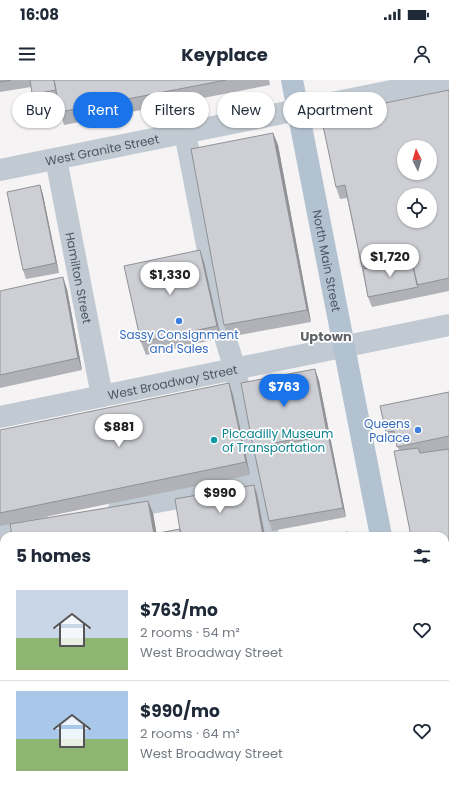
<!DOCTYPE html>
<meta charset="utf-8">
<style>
:root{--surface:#fff;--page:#f2f2f3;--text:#1f2937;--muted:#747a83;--line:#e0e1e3;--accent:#1a73e8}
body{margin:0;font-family:Poppins,sans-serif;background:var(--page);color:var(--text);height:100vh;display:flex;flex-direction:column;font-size:15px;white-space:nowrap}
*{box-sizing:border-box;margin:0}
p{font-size:13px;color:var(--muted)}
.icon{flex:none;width:22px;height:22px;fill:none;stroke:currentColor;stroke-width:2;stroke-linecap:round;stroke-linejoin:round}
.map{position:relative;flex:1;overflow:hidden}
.side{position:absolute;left:0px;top:452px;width:449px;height:256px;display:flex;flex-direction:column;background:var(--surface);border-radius:12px 12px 0 0;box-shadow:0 1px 3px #0004}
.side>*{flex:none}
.top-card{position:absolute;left:12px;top:12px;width:425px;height:36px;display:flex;gap:8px}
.needle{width:26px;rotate:355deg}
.buttons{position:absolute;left:397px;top:60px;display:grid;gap:8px}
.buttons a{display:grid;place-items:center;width:40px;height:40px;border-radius:50%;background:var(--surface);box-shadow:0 1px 3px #0004;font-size:20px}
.price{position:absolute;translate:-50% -34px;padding:0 9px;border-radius:14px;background:#fff;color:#222;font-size:13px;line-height:26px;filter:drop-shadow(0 1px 2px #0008)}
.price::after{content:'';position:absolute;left:50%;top:24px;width:12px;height:9px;margin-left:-6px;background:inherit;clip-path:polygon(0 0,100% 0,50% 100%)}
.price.active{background:var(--accent);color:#fff}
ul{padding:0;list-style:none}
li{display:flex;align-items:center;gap:12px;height:100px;padding:0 16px}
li+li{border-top:1px solid var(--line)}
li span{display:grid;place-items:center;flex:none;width:112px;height:80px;border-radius:0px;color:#555}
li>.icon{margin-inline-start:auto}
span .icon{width:48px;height:48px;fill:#fffc;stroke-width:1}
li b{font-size:17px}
h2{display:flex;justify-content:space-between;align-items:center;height:48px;padding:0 16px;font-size:17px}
.pill{padding:0 14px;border-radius:18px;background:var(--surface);box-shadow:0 1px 3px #0004;font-size:14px;line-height:36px}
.pill.active{background:var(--accent);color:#fff}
.status{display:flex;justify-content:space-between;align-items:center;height:28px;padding:0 20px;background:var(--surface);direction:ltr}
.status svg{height:11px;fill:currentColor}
header{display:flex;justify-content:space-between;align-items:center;height:52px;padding:0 16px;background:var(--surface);font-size:18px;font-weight:700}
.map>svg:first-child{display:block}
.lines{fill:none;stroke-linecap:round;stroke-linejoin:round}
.minor{stroke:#c1cad2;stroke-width:22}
.major{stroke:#b3c2d1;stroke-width:22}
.wall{fill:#b0b2b7}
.shaded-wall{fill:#909195}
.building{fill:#cdcfd5;stroke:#909195;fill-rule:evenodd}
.shop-dot{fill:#3f7fe0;stroke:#fff;stroke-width:1.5}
.culture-dot{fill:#0f9aa8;stroke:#fff;stroke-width:1.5}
.labels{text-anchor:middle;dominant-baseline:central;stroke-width:3.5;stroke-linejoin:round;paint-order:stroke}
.street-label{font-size:12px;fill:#4a5661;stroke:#fff}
.shop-label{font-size:12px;fill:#366cbe;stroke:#fff}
.culture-label{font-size:12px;fill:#0d838f;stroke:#fff;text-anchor:start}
.neighbourhood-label{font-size:13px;font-weight:bold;fill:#5f6368;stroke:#fff}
</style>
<div class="status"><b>16:08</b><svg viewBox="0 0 49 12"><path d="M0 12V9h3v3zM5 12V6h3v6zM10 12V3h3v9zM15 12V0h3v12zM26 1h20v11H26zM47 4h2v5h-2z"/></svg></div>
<header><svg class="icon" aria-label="menu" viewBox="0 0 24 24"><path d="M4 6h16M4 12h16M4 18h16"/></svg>Keyplace<svg class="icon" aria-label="person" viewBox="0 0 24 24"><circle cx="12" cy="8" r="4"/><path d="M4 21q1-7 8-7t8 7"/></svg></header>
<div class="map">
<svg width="449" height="708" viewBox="0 0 449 708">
<rect width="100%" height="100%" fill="#f5f3f3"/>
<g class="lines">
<g class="minor">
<path d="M185 53 225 257 235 289 268 456"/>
<path id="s1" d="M56 79 102 316"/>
<path id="s2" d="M0 90 446 0"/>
<path id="s3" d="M0 337 449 245"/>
<path d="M119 429 258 403"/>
<path d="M0 451 40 444"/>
</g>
<g class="major">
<path id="s4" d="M292 0 381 456"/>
<path d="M445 509H449"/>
<path d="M0 586 4 585"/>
<path d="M425 704V708"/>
</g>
</g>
<path class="wall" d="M0 0H269L270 5 64 45 60 32 58 20 44 23 48 47 40 48 36 38 31 7 0 12Z
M449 10V211L372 227 368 217 347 118 340 119 336 107Z
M273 53 278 65 311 242 228 257 224 245Z
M40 105 43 115 59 193 26 199 23 190Z
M204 182 221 258 146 275 141 262Z
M67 209 82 290 0 308V211Z
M315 289 319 301 346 437 272 451 269 441 253 367Z
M449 312V480L445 482V456L399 371 397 363 390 364 386 352Z
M233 315 250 395 10 444 148 421 153 433 156 453 180 449 254 405 257 414 265 456H12L10 444 0 446V350Z
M0 525 4 558 0 559Z
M445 532H449V604L446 605 445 602Z
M250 704H397V708H251Z"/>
<path class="shaded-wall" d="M40 13 44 23 48 47 44 37Z
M273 53 278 65 311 242 307 230Z
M40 105 43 115 59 193 56 183Z
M200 170 204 182 221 258 217 246Z
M63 197 67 209 82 290 78 278Z
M315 289 319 301 346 437 343 428Z
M229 303 233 315 250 395 246 382Z
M254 405 257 414 265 456H263Z
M148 421 153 433 157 456 154 454Z
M0 525 4 558 0 546Z
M153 704H156V708H154Z"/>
<path class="building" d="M0 0H11L0 2Z
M30 0H54L56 10 40 13 44 37 36 38Z
M54 0H226L60 32Z
M449 10V198L417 205 411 177 362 187 345 105 336 107 321 36ZM404 67H430V93H404ZM404 115H430V141H404Z
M273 53 307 230 224 245 191 69Z
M40 105 56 183 23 190 7 112Z
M200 170 217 246 141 262 124 186Z
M411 179 418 207 368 217 363 189Z
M63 197 78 278 0 295V211Z
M315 289 327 353 253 367 241 303Z
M229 303 246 382 0 433V350Z
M449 312V356L397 367 394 351 386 352 380 326Z
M328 355 343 428 269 441 254 370Z
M418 368 420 373 449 369V467L445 468V456H411L394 371Z
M254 405 263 456H181L175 419Z
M148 421 154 454 180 449 181 456H12L10 444Z
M348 452 349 456H324Z
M445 532H449V591L445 592Z
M0 603H4V704H153L154 708H0Z
M449 605V642L445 620V606Z
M250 704H368L346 708H251Z"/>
<g class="shop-dot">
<circle cx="179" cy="241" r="4"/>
<circle cx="418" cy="350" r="4"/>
</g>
<circle class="culture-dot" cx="214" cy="360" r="4"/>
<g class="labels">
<g class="street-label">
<text stroke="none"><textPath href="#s2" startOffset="104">West Granite Street</textPath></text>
<text stroke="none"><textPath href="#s4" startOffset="184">North Main Street</textPath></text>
<text stroke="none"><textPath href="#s1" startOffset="121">Hamilton Street</textPath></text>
<text stroke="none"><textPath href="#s3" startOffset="176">West Broadway Street</textPath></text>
</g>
<g class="shop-label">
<text x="179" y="254">Sassy Consignment<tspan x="179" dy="14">and Sales</tspan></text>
<text x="410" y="343" text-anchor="end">Queens<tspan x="410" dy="14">Palace</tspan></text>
</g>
<g class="culture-label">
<text x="222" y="353">Piccadilly Museum<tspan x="222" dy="14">of Transportation</tspan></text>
</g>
<g class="neighbourhood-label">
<text x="326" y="256">Uptown</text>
</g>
</g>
</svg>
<div class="buttons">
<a><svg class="needle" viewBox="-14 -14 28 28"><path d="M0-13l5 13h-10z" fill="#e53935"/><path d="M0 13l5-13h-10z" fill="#747a83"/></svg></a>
<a><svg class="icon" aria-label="locate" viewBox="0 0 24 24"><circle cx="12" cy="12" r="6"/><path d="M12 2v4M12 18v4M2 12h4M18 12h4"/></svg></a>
</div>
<b class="price" style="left:390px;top:198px">$1,720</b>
<b class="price" style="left:170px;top:216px">$1,330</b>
<b class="price active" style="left:284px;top:328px">$763</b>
<b class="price" style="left:119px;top:368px">$881</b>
<b class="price" style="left:220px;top:434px">$990</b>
<div class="top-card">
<a class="pill">Buy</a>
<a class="pill active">Rent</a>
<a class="pill">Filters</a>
<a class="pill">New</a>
<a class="pill">Apartment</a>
</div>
<section class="side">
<h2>5 homes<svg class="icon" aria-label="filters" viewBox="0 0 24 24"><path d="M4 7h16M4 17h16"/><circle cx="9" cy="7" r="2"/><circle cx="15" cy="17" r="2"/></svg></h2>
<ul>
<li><span style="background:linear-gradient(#c9d6e8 60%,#8fb573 0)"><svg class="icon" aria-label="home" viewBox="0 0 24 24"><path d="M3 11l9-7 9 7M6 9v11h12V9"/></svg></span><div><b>$763/mo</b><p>2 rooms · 54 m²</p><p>West Broadway Street</p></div><svg class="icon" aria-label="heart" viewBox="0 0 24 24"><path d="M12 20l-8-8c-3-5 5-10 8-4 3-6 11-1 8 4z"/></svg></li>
<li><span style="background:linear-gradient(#a9c7e8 60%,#8fb573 0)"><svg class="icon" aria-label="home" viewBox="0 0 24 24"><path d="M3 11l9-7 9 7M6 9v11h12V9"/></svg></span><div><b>$990/mo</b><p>2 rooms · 64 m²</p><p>West Broadway Street</p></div><svg class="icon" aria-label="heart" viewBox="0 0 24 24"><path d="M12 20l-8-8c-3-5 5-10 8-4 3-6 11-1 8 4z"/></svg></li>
</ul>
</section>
</div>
